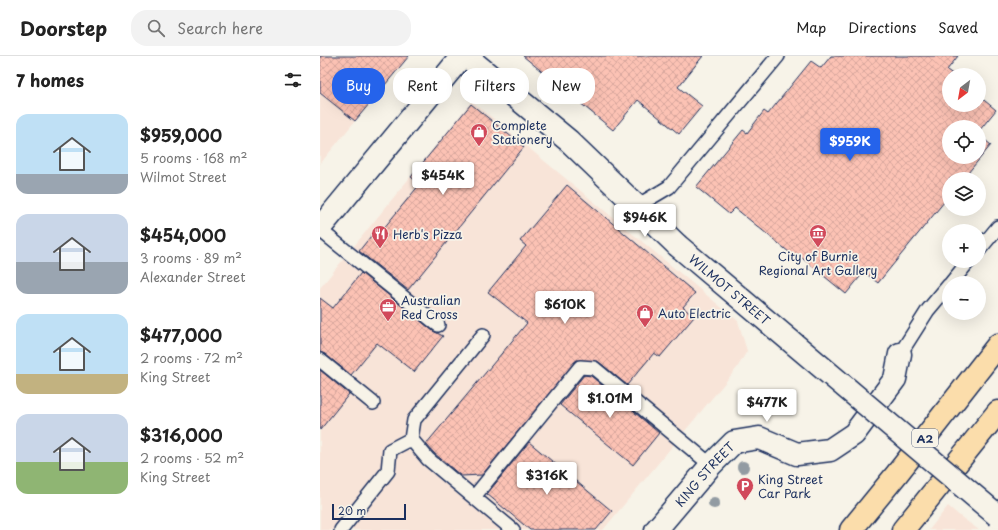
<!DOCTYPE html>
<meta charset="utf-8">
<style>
:root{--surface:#fff;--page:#f2f2f2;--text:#222;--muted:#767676;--line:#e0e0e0;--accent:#2563eb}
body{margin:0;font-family:"Playpen Sans",sans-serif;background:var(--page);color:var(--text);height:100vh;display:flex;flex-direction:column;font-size:15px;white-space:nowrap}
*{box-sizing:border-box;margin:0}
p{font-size:13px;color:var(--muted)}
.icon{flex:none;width:22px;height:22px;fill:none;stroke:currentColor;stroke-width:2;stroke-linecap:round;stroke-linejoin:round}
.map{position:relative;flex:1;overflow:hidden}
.drawer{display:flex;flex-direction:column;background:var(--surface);width:320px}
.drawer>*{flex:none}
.guide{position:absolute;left:12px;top:12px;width:380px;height:36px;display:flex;gap:8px}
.needle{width:26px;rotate:211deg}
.controls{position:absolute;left:622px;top:12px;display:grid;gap:8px}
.controls a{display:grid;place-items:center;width:44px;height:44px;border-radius:50%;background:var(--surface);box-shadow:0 4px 16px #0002;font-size:20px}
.scale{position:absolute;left:12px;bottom:10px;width:74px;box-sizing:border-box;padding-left:4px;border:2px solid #1b2f5e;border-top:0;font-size:11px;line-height:14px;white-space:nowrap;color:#1b2f5e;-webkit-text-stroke:3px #f7f3e8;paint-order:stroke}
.price{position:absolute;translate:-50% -34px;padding:0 9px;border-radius:4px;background:#fff;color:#222;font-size:13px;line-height:26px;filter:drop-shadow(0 1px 2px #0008)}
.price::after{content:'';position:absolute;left:50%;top:24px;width:12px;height:9px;margin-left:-6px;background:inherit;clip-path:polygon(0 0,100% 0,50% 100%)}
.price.active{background:var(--accent);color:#fff}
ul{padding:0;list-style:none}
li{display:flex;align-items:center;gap:12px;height:100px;padding:0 16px}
li span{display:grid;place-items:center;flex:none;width:112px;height:80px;border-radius:12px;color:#555}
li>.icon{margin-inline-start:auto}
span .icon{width:48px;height:48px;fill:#fffc;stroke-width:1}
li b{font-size:17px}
h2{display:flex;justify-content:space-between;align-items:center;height:48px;padding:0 16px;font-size:17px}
.chip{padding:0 14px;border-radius:16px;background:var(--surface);box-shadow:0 4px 16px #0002;font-size:14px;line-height:36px}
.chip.active{background:var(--accent);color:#fff}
header{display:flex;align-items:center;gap:24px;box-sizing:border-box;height:56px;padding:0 20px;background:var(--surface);border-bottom:1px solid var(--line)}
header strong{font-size:19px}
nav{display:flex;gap:22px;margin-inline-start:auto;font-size:14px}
.search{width:280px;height:36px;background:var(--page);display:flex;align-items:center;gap:10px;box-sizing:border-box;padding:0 14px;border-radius:16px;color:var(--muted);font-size:15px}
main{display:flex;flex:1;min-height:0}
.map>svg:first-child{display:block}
.built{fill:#f8e4d8}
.building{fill:url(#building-cross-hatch);stroke:#1b2f5e}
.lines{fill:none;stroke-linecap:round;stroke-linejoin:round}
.lane-casing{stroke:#1b2f5e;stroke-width:16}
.street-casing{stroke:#1b2f5e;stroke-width:25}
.secondary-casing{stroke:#1b2f5e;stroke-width:25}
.highway-casing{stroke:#1b2f5e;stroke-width:25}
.lane{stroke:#f7f3e8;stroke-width:13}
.street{stroke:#f7f3e8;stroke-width:22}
.secondary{stroke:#f7f3e8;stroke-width:22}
.highway{stroke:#fbddab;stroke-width:22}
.street-bridge-casing{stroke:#1b2f5e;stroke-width:25;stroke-linecap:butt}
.street-bridge{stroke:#f7f3e8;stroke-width:22}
.tree{fill:#929ba2}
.labels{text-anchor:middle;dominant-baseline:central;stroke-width:3.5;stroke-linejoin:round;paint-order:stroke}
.shield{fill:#f7f3e8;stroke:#5d6a87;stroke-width:1}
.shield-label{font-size:11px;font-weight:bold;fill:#1b2f5e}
.poi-label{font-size:12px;fill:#1b2f5e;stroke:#f7f3e8;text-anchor:start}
.street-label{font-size:12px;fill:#1b2f5e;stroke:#f7f3e8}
</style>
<header>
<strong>Doorstep</strong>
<div class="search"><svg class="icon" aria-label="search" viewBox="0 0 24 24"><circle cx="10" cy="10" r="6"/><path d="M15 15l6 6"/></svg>Search here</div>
<nav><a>Map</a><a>Directions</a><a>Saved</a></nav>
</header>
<main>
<section class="drawer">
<h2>7 homes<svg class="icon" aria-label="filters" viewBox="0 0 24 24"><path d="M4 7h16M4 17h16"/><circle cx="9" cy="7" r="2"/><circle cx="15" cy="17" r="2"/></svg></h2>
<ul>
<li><span style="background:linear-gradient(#bfe0f5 75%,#9aa5b1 0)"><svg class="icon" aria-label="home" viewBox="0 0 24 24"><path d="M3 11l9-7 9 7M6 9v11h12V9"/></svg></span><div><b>$959,000</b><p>5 rooms · 168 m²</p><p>Wilmot Street</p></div></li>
<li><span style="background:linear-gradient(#c9d6e8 60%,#9aa5b1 0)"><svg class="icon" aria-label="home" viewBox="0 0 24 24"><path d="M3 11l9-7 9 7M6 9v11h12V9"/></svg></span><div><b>$454,000</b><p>3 rooms · 89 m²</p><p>Alexander Street</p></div></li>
<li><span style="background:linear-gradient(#bfe0f5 75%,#c2b280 0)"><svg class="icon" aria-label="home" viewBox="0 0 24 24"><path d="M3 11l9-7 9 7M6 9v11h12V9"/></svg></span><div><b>$477,000</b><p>2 rooms · 72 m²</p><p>King Street</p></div></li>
<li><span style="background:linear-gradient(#c9d6e8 60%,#8fb573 0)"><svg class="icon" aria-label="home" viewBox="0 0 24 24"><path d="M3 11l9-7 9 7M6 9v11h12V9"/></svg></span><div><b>$316,000</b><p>2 rooms · 52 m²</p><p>King Street</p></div></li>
</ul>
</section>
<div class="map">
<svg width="678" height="474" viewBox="0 0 678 474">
<defs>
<pattern id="building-cross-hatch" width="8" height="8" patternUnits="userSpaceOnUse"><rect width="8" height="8" fill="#fcc2b4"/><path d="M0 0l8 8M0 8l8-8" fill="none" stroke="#d7a79d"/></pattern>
</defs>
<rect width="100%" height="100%" fill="#f7f3e8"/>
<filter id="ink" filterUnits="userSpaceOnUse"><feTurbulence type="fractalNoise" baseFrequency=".025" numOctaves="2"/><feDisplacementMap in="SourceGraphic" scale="8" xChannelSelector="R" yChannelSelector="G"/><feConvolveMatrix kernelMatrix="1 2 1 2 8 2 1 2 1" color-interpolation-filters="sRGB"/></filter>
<g filter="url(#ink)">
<path class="built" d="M0 0H88L0 108Z
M152 45 418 265 427 295 417 312 283 474H0V232Z
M628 450 641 461 659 474H609Z"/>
<path class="building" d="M0 0H89L35 65 0 37Z
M203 0H383L358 31 382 50 359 78 318 44 293 74Z
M511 0H638L627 14 634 19H629V49H659V40L676 54 659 75V71H629V101H659V79L671 89 643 123H629V140L558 227 544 216 526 238 477 198 475 201 415 152 409 158 376 131 423 74 427 77 444 55 448 58 491 5 501 12Z
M151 48 204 91 88 234 39 195 59 170 63 173 100 128 91 121Z
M247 129 375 237 363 251 374 261 340 301 334 297 307 329 279 306 257 304 162 419 141 420 114 397 106 388 207 267 168 236 206 190 200 185Z
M41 217 113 275 123 280 94 316 57 287 31 319 5 298 0 296V242L13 252Z
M0 314 29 338 0 374Z
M264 319 271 320 339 377 313 409 240 349Z
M209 386 292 455 276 474H210L167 438Z"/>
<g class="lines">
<defs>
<path id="lane" d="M317 150 349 131 458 0
M0 174 118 269
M659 194 678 171
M631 227 649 205
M163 279 94 364 91 383 108 403 193 474
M580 298 608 254 629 229
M0 304 53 347
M154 441 260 311 274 312 391 409
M21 474 68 415 70 394 91 383"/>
<g id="street">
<path d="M146 0 249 85 357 189"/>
<path id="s1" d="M336 474 391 409 414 386 439 382 477 398 510 394 534 378 575 323 580 298"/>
</g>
<path id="secondary" d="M0 172 142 0"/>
<path id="highway" d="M531 474 576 419 678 289
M583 474 678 356"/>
</defs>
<use href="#lane" class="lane-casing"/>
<use href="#street" class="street-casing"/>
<use href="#secondary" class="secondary-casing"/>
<use href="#highway" class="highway-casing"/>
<use href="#lane" class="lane"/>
<use href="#street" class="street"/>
<use href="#secondary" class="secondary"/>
<use href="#highway" class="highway"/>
<defs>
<g id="street-bridge">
<path id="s2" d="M357 189 678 460"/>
</g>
</defs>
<use href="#street-bridge" class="street-bridge-casing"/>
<use href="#street-bridge" class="street-bridge"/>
</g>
<g class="tree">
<circle cx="423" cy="411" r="6"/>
<circle cx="394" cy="447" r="6"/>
</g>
</g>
<defs>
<symbol id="shop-pin" viewBox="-11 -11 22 30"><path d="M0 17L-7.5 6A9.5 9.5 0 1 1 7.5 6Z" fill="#d1495b" stroke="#f7f3e8"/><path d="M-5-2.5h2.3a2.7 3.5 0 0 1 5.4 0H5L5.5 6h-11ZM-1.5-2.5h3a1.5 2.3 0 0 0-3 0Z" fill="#fff"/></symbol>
<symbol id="museum-pin" viewBox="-11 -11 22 30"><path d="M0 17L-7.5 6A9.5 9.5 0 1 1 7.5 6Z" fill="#d1495b" stroke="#f7f3e8"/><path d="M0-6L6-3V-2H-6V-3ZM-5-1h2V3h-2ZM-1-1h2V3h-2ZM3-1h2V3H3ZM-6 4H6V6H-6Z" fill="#fff"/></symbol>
<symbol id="restaurant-pin" viewBox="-11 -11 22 30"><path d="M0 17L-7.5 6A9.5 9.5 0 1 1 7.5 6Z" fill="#d1495b" stroke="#f7f3e8"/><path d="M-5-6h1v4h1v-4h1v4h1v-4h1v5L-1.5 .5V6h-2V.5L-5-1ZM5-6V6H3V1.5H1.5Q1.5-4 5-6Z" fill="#fff"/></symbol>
<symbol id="office-pin" viewBox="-11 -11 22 30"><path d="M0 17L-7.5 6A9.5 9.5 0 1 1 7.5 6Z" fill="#d1495b" stroke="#f7f3e8"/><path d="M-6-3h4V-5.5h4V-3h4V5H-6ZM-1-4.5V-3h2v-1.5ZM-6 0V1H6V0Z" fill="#fff"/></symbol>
<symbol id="parking-pin" viewBox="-11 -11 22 30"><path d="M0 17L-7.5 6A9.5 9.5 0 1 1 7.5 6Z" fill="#d1495b" stroke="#f7f3e8"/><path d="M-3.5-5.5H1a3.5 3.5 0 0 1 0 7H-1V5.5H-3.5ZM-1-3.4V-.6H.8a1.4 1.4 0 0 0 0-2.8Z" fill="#fff"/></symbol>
</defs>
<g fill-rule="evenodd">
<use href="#shop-pin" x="149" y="66" width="20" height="27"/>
<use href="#museum-pin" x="488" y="167" width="20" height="27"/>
<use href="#restaurant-pin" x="50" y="168" width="20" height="27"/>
<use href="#office-pin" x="58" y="241" width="20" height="27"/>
<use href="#shop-pin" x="315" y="247" width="20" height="27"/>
<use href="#parking-pin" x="415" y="420" width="20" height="27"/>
</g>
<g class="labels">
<rect class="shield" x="592" y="373" width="26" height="18" rx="3"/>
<g class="shield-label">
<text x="605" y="382">A2</text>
</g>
<g class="poi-label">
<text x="172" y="69">Complete<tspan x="172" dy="14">Stationery</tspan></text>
<text x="73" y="178">Herb's Pizza</text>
<text x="498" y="200" text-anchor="middle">City of Burnie<tspan x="498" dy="14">Regional Art Gallery</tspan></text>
<text x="81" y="244">Australian<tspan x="81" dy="14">Red Cross</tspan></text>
<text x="338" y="257">Auto Electric</text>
<text x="438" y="423">King Street<tspan x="438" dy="14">Car Park</tspan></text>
</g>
<g class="street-label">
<text stroke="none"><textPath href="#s2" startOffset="69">WILMOT STREET</textPath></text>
<text stroke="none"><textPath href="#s1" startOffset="74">KING STREET</textPath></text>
</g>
</g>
</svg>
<div class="controls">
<a><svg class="needle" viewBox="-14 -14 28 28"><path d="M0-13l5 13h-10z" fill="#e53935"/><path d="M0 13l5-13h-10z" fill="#767676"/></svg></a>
<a><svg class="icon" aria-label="locate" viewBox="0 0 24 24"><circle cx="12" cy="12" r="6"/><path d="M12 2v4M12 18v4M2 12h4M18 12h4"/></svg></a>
<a><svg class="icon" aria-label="layers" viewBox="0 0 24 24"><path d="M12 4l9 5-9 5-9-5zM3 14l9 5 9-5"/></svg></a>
<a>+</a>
<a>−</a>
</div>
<div class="scale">20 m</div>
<b class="price active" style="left:530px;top:106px">$959K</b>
<b class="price" style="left:123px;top:140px">$454K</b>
<b class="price" style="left:325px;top:182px">$946K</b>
<b class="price" style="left:245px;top:269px">$610K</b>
<b class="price" style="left:290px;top:363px">$1.01M</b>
<b class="price" style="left:447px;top:367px">$477K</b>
<b class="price" style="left:227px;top:440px">$316K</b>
<div class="guide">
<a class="chip active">Buy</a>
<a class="chip">Rent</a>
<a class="chip">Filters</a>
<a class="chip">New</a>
</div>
</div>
</main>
